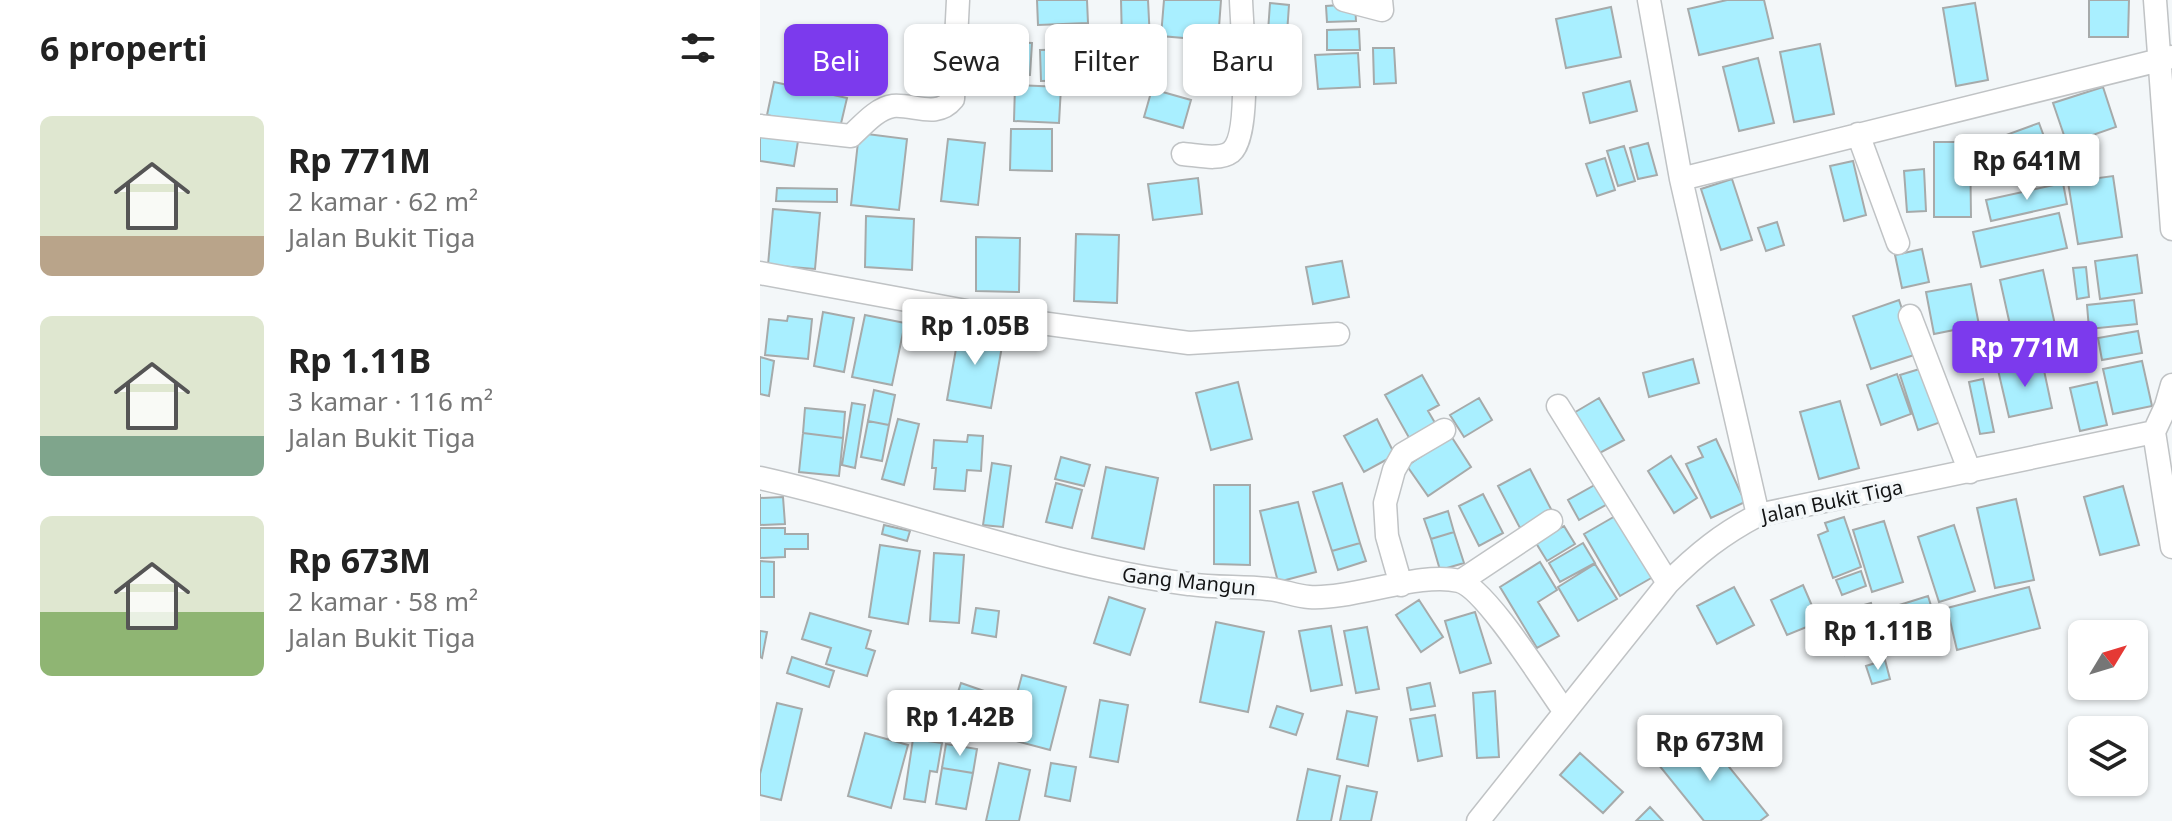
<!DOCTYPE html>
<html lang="id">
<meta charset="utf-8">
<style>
:root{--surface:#fff;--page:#f6f6f6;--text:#222;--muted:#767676;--accent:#7c3aed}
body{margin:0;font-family:"Noto Sans",sans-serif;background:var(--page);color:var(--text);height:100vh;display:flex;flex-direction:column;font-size:30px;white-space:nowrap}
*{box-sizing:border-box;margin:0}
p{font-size:26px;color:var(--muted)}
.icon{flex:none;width:44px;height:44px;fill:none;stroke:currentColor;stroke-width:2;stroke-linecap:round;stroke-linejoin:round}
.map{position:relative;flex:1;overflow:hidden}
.details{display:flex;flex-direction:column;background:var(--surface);width:760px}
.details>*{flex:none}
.hud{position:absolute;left:24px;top:24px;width:760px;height:72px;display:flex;gap:16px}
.needle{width:52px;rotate:52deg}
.controls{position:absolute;left:1308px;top:620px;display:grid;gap:16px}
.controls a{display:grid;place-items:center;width:80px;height:80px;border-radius:12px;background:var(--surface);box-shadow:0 2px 6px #0004;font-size:40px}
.price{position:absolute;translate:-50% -68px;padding:0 18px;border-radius:8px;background:#fff;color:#222;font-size:26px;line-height:52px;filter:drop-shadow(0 2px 4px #0008)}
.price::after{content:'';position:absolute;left:50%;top:48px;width:24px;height:18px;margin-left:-12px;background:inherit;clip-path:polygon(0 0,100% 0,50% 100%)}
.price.current{background:var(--accent);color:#fff}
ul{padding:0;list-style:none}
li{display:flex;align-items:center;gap:24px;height:200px;padding:0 40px}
li span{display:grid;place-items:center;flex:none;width:224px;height:160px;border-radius:12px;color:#555}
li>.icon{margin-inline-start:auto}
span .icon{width:96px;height:96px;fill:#fffc;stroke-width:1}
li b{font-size:34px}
h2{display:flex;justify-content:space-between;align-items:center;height:96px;padding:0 40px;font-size:34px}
.chip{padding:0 28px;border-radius:12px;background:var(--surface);box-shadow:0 2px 6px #0004;font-size:28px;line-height:72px}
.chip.current{background:var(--accent);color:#fff}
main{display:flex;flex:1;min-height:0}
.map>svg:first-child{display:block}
.building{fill:#a9efff;stroke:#a6aaaa;stroke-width:2}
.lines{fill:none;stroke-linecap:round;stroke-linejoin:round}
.minor-casing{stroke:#c0c3c5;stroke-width:25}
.minor{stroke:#fff;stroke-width:22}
.labels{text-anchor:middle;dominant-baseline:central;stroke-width:7;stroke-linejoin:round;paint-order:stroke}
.street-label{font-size:20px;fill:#131415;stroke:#f3f7f9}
</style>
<main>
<section class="details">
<h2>6 properti<svg class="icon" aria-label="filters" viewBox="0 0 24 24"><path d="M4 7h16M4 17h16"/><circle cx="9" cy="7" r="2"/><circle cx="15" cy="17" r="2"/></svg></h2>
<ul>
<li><span style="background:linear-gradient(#dfe7d0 75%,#b9a48a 0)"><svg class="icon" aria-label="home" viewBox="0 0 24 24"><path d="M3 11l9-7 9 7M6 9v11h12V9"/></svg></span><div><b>Rp 771M</b><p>2 kamar · 62 m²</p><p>Jalan Bukit Tiga</p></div></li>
<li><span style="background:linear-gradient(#dfe7d0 75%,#7fa58c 0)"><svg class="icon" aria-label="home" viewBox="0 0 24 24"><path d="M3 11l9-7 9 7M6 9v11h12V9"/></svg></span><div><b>Rp 1.11B</b><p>3 kamar · 116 m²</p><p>Jalan Bukit Tiga</p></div></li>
<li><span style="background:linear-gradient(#dfe7d0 60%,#8fb573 0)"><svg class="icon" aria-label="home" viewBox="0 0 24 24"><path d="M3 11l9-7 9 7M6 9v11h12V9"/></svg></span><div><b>Rp 673M</b><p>2 kamar · 58 m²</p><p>Jalan Bukit Tiga</p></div></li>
</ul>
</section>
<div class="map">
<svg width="1412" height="821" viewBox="0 0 1412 821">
<rect width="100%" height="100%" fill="#f3f7f9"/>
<path class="building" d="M277 0H327L328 23 278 25Z
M361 0H388L390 40 362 41Z
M404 0H461L458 41 401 36Z
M967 0H1004L1013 38 939 55 928 9Z
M1329 0H1369L1368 37H1329Z
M510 3 529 5 524 76 505 74Z
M1215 3 1228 80 1196 86 1183 8Z
M595 4 596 21 567 22 566 6Z
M851 7 861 57 806 68 796 19Z
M599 29 600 50H567V30Z
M225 41 272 43 270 75 224 73Z
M1060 44 1074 114 1034 122 1020 52Z
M613 48H634L636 83 614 84Z
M325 49 326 80 281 81 280 50Z
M598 53 600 87 558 89 555 55Z
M998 58 1014 123 979 131 963 67Z
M870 81 877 111 830 123 823 93Z
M14 82 87 98 79 132 7 115Z
M255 85 301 87 299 123 254 121Z
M1343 87 1356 127 1307 144 1293 103Z
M392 89 431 100 423 128 384 117Z
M1279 123 1293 161 1260 173 1246 135Z
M251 129H292V171L250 170Z
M99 133 147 139 139 210 91 205Z
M0 135 38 141 34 166 0 161Z
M188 139 225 143 218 205 181 201Z
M1174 142H1210L1211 217H1174Z
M888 143 897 175 878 179 870 148Z
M864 146 875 181 858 186 847 151Z
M845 158 855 190 837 196 826 164Z
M1093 161 1106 215 1084 221 1070 166Z
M1164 169 1166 211 1147 212 1144 171Z
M1353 176 1362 237 1318 244 1308 182Z
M438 178 442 214 393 220 388 184Z
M972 179 992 240 961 250 941 189Z
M1303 183 1307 204 1231 221 1226 200Z
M17 188 77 189V202L16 201Z
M13 209 60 213 55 269 8 265Z
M1299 213 1307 248 1221 267 1213 232Z
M106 216 154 219 152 270 105 267Z
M1017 222 1024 245 1006 251 998 228Z
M316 234 359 235 357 303 314 301Z
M216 237 260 238 259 292 216 291Z
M1162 249 1169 282 1142 288 1135 255Z
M1377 255 1382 293 1340 299 1335 261Z
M582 261 589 297 553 304 546 267Z
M1326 267 1329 297 1317 299 1313 268Z
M1283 270 1297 334 1254 343 1240 280Z
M1211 284 1219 325 1174 334 1166 292Z
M1139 300 1157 354 1111 369 1093 316Z
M1374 300 1377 324 1329 329 1327 305Z
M63 312 94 318 84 372 54 366Z
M105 315 145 323 132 385 92 377Z
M28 316 52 319 48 359 5 355 9 319 27 321Z
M200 326 244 335 231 408 187 400Z
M1378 331 1382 353 1342 360 1338 338Z
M0 357 14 361 9 396 0 394Z
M933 359 939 383 889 397 883 373Z
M1282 361 1292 408 1249 417 1238 370Z
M1382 361 1392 406 1353 414 1343 369Z
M1166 367 1184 421 1158 430 1140 375Z
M1137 374 1151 414 1121 425 1107 385Z
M662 375 679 405 668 411 678 428 652 443 625 395Z
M1223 379 1234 432 1220 434 1209 382Z
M478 382 492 439 451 450 436 393Z
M1337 382 1347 425 1320 431 1310 388Z
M114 390 135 395 129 425 108 421Z
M719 398 732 420 704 437 690 415Z
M839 398 864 440 836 455 812 414Z
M1080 401 1099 468 1059 479 1040 412Z
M92 403 105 405 95 468 82 465Z
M45 408 85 412 83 438 43 433Z
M138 419 159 424 144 485 122 479Z
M617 419 635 455 604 472 584 436Z
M108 421 129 425 122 461 101 457Z
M43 433 83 438 79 476 39 472Z
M208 435 223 436 221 471 207 470 205 491 174 489 176 468H172L174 440 207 442Z
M691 436 711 467 668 496 647 466Z
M956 439 985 502 951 518 926 464 943 457 938 447Z
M911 456 937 498 914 513 888 471Z
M301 457 330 465 324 486 295 479Z
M232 463 251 466 243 527 223 525Z
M346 467 398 478 384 549 332 538Z
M770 469 792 511 760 528 738 486Z
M840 482 851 502 819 520 808 500Z
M296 483 322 490 312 528 286 522Z
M582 483 600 543 572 551 553 492Z
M454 485H490V565L454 564Z
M1363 486 1379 545 1340 555 1324 497Z
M0 494V498L23 497 25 524 0 525Z
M723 494 743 533 719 546 699 506Z
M1256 499 1274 580 1235 588 1217 508Z
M538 502 556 572 518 582 500 511Z
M688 511 694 532 671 539 664 519Z
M857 515 893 577 860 596 824 534Z
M1084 517 1101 567 1073 578 1058 535 1068 531 1065 523Z
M1124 521 1143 582 1112 592 1093 530Z
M124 525 150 531 147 541 122 534Z
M1194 525 1215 591 1179 602 1158 537Z
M804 526 815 544 787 561 776 543Z
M0 528H25V534H48V549H25V557L0 558Z
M694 532 704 563 680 570 671 539Z
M600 543 606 561 578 570 572 551Z
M823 543 835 563 800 582 789 563Z
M120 545 160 551 148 624 109 617Z
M174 553 204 555 199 623 170 621Z
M0 561 14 562V597H0Z
M780 562 797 590 778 602 799 636 777 648 740 587Z
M835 564 857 599 818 621 798 587Z
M1101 571 1106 586 1082 595 1076 580Z
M1043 585 1059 622 1027 635 1011 600Z
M974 587 994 625 957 644 937 606Z
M1269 587 1280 628 1197 650 1187 608Z
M1168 596 1180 634 1146 645 1133 607Z
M349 597 385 609 370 655 334 643Z
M659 600 683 637 661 652 636 615Z
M1111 603 1119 630 1099 636 1090 609Z
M216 608 239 611 236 637 212 633Z
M715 612 731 663 700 673 685 621Z
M50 613 111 631 106 648 115 651 107 676 66 664 71 648 42 639Z
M1086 613 1100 649 1085 655 1071 619Z
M456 622 504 632 488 712 440 702Z
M571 626 582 685 551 691 539 631Z
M607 627 619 689 596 693 584 631Z
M0 631 7 632 2 658 0 657Z
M32 657 74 671 69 687 27 673Z
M1125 660 1130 679 1112 684 1106 666Z
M262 675 306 687 290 750 245 738Z
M201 683 224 691 220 706 196 698Z
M670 683 675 706 651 710 647 688Z
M735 691 739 757 717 758 713 693Z
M340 700 368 705 358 762 330 757Z
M17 703 42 709 21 800 0 795V774Z
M517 706 543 714 536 735 510 727Z
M587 711 617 717 608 766 577 759Z
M675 715 682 756 658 761 650 719Z
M940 731 1008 815 1000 821H944L898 764Z
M105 733 148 745 131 808 88 796Z
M153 739 182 743 177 772 170 771 165 802 144 799Z
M186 744 217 749 213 773 182 768Z
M820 753 863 792 843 813 800 775Z
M239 763 270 770 259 821H226Z
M291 763 316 767 310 801 285 796Z
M182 768 213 773 206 809 176 804Z
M548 769 580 776 571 821H537Z
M587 786 617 792 611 821H580Z
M890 807 903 821H876Z"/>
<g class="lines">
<defs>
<path id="minor" d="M584 0 622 10 621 0
M889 0 921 179 998 515
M1395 0 1412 229
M0 126 91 136C102 126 117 108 133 106 154 104 177 119 193 99L198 0
M1098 134 1138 243
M423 154C437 155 459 161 471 152 492 135 482 29 481 0
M921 179 1412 57
M0 273 244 318 429 343 578 334
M1150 316 1210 472
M798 406 908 583
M1394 432 1412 547
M1394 432 1406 406 1412 385
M0 478C144 510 283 565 429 584 455 588 482 586 508 589 522 590 535 596 549 597 593 600 660 571 699 581 726 588 786 686 805 712
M701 581 791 521
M641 585 627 536 625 503 634 470 643 454 684 430
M718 821 908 583C938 553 962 534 998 515L1394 432"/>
</defs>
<use href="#minor" class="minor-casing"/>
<use href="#minor" class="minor"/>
</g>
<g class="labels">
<g class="street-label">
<text transform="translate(1072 501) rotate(-12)">Jalan Bukit Tiga</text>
<text transform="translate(429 581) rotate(6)">Gang Mangun</text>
</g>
</g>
</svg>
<div class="controls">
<a><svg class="needle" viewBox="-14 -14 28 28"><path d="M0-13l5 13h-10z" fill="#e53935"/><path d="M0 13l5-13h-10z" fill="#767676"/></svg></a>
<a><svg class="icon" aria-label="layers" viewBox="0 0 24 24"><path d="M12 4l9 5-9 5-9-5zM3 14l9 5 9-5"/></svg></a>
</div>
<b class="price" style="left:1267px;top:202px">Rp 641M</b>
<b class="price" style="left:215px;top:367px">Rp 1.05B</b>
<b class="price current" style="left:1265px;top:389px">Rp 771M</b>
<b class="price" style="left:1118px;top:672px">Rp 1.11B</b>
<b class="price" style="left:200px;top:758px">Rp 1.42B</b>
<b class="price" style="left:950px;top:783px">Rp 673M</b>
<div class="hud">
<a class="chip current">Beli</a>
<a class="chip">Sewa</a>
<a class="chip">Filter</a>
<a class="chip">Baru</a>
</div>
</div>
</main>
